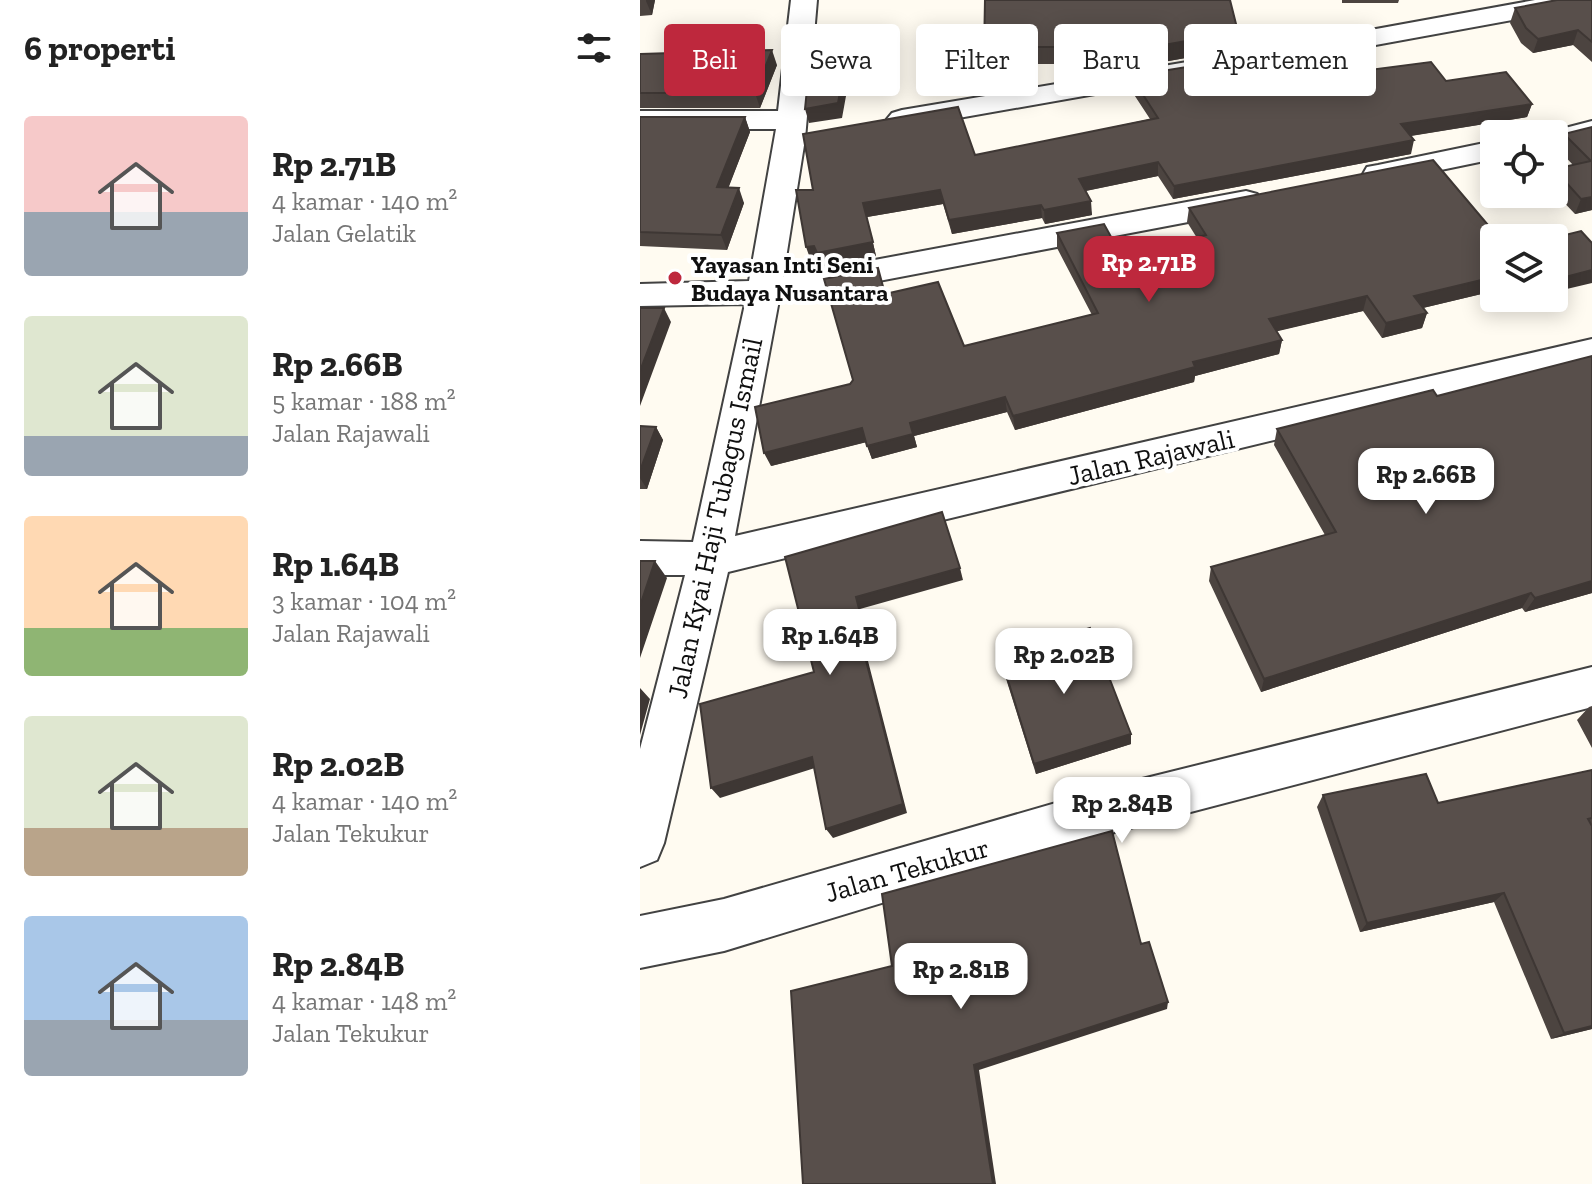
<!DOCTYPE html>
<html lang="id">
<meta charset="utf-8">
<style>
:root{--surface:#fff;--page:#f6f6f6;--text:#222;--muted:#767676;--accent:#be283d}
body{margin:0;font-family:"Zilla Slab",serif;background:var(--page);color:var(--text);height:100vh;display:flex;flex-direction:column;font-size:30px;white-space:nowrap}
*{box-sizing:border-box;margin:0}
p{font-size:26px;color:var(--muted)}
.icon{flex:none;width:44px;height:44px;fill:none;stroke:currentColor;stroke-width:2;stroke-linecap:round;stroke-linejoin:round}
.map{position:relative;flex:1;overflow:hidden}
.side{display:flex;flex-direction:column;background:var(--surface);width:640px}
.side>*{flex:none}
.top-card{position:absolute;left:24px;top:24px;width:760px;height:72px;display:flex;gap:16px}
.tools{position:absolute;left:840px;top:120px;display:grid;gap:16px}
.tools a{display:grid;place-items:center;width:88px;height:88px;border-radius:8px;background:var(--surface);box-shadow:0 4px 20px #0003;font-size:40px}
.price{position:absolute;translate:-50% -68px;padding:0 18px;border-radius:16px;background:#fff;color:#222;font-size:26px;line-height:52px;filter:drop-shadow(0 2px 4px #0008)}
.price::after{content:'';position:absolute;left:50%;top:48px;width:24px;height:18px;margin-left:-12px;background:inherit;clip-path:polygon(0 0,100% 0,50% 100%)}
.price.current{background:var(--accent);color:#fff}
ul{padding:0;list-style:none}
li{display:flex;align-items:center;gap:24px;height:200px;padding:0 24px}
li span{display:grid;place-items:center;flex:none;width:224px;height:160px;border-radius:8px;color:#555}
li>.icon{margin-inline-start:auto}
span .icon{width:96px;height:96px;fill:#fffc;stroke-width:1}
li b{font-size:34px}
h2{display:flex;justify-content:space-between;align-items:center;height:96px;padding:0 24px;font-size:34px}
.tag{padding:0 28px;border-radius:8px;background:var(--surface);box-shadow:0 4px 20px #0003;font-size:28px;line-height:72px}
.tag.current{background:var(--accent);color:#fff}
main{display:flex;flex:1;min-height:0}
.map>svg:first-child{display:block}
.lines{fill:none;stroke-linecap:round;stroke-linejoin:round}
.street-casing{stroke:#424242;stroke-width:4}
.street{fill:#fff;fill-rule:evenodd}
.wall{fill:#4c4440}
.shaded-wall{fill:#3e3734}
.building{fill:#584f4b;stroke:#3e3734;stroke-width:2}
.poi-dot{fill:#be283d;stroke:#fff;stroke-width:3}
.labels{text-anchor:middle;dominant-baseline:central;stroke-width:8;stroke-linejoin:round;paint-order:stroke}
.far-poi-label{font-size:24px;font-weight:bold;fill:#0f0f0f;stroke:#fff;text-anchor:start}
.street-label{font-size:28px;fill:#0f0f0f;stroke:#fff}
</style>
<main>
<section class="side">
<h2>6 properti<svg class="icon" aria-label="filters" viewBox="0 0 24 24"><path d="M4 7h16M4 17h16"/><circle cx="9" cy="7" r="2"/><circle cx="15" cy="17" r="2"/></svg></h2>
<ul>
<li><span style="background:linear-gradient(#f6c9c9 60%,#9aa5b1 0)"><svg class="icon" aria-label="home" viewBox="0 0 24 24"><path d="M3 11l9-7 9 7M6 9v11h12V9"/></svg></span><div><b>Rp 2.71B</b><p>4 kamar · 140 m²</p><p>Jalan Gelatik</p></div></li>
<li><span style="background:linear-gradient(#dfe7d0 75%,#9aa5b1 0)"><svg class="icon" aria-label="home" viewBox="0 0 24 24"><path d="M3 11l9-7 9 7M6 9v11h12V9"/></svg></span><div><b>Rp 2.66B</b><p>5 kamar · 188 m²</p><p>Jalan Rajawali</p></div></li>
<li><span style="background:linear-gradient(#ffd9b3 70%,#8fb573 0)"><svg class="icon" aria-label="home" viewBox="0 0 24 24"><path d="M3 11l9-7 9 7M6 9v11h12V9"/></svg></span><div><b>Rp 1.64B</b><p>3 kamar · 104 m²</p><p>Jalan Rajawali</p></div></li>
<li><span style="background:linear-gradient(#dfe7d0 70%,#b9a48a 0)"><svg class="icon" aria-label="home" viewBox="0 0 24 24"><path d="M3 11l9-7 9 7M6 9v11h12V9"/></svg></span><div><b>Rp 2.02B</b><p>4 kamar · 140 m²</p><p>Jalan Tekukur</p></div></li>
<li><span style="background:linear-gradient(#a9c7e8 65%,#9aa5b1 0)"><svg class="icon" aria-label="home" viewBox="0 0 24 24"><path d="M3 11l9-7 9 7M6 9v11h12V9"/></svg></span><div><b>Rp 2.84B</b><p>4 kamar · 148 m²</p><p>Jalan Tekukur</p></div></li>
</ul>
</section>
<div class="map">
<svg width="952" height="1184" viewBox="0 0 952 1184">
<rect width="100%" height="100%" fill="#fffbf1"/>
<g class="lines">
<defs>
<path id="street" d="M151 0H177L165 139 143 277 606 191 617 194 622 201 617 208 606 211 139 300 95 536 952 339V363L88 572 24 843 17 860 0 867V749L45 575H0V541L53 542 105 304 0 306V284L109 281 136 129H0V111H138Z
M895 0H951L938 8 648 61 638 59 634 53 638 47 648 45Z
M547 62 557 64 561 70 557 76 262 128 252 125 247 119 252 113 262 110Z
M952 121V139L914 147V134H902Z
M854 141V159L738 183 727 181 723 174 727 167 738 165Z
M952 667V707L478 831 84 951 0 968V916L84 899 478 785Z"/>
</defs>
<use href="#street" class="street-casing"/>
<use href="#street" class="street"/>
</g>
<path class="wall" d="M0 0H15L12 15 0 16Z
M345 0 596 49 478 70 474 64H382V68L346 69 344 53Z
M702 0H759L758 3H702Z
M952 0V62L933 45 893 53 881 43 870 23 875 8Z
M0 54 137 65 120 108H0Z
M722 71 806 81 892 104 887 117 771 136V154L533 199 518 176 446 191 452 215 405 224 402 218 312 234 303 204 227 217 236 256 181 267 178 259 171 261 173 190 510 119 491 90V76Z
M0 117H105L110 132 88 188 104 203 87 250 0 246Z
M952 127V210L935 214 914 192V169L933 165 918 149 924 134Z
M549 208 854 238V291L783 308 787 313 782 328 742 338 723 311 636 331 642 340 639 354 555 376 554 382 375 430 367 412 274 436 277 447 232 459 226 442 131 466 213 380 245 294 324 346 452 315 417 248V233L481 255 557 238 547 222Z
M952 356V593L885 612 882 608 621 692 569 581 571 567 685 535 634 445 637 429 797 396Z
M0 426 16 427 23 440 7 489H0Z
M360 655 491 734V744L396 774 362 666Z
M952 706V748L937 720 949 707Z
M952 770V1029L911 1039 854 902 720 932 677 807 683 795 798 803Z"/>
<path class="shaded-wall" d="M6 0H15L12 15 6 1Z
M938 30 933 45 893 53 898 39Z
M598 32 596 49 478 70V53Z
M208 49 212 63 202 118 169 123 165 109Z
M132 50 137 65 120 108 115 93Z
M892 104 887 117 757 138 761 124Z
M105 117 110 132 83 202 77 187Z
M774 140 771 154 533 199 534 186Z
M518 162V176L440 192 439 179Z
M99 188 104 203 87 250 81 235Z
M300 190 303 204 227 217 236 256 181 267 178 259 171 261 166 247 223 203Z
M952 197V210L935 214 941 199Z
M451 201 452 215 405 224 404 210Z
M401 205 402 218 312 234 309 220Z
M952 270V283L914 292V280Z
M854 277V291L770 311 774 296Z
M727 296 723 311 626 334 629 319Z
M24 308 31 322 0 406V371Z
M787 313 782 328 742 338 746 323Z
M642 340 639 354 555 376 554 382 375 430 373 416 553 362Z
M365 397 367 412 274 436 277 447 232 459 227 446 270 423Z
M16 427 23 440 7 489 0 478V471Z
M222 428 227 442 131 466 124 453Z
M15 561 27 578 0 658V606Z
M320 568 323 580 220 609 233 655 227 657 267 813 193 838 186 829 222 645 216 597Z
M952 581V593L885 612 895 598Z
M891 593 882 608 621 692 624 679Z
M0 688 10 699 0 735Z
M491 734V744L396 774 394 764Z
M172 757 178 767 80 798 71 788Z
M864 893 854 902 720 932 727 923Z
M528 1002 527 1009 339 1070 356 1184H353L334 1065Z
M952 1026V1029L911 1039 924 1033Z"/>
<path class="building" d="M345 0H590L598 32 478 53 474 47H381V52L344 53Z
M917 0H952V42L938 30 898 39 886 28 875 8Z
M702 42 722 71 791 62 806 81 866 72 892 104 761 124 774 140 534 186 518 162 439 179 451 201 404 210 401 205 309 220 300 190 223 203 233 242 177 253 174 246 166 247 156 190H173L163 134 318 107 335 155 518 118 491 76Z
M208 49 198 103 165 109 171 50Z
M132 50 115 93H0V54Z
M0 117H105L77 187 99 188 81 235 0 232Z
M952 127V197L941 199 914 169 951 161 924 134Z
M793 160 859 238H854V277L774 296 787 313 746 323 727 296 629 319 642 340 553 362 555 367 373 416 365 397 270 423 273 434 227 446 222 428 124 453 115 407 210 384 213 380 184 279 238 268 245 294 298 282 324 346 458 313 417 233 464 224 481 255 566 235 549 208Z
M941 231 952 243V270L914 280 913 238Z
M0 308H24L0 371Z
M952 356V581L895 598 891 593 624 679 571 567 696 532 637 429 793 390 797 396Z
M0 426 16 427 0 471Z
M302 512 320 568 216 597 228 644 222 645 263 804 186 829 172 757 71 788 60 704 174 672 145 557Z
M0 561H15L0 606Z
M450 628 491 734 394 764 360 655Z
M952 770V818L948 819 952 826V1026L924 1033 864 893 727 923 683 795 786 774 798 803Z
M472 831 501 944 509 942 528 1002 334 1065 353 1184H163L151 991 252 966 242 894Z"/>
<circle class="poi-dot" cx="35" cy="278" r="8"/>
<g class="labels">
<g class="far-poi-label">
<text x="51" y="264">Yayasan Inti Seni<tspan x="51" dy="28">Budaya Nusantara</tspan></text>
</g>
<g class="street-label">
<text transform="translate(511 457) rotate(-13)">Jalan Rajawali</text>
<text transform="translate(75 518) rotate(-78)">Jalan Kyai Haji Tubagus Ismail</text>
<text transform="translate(267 870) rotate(-16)">Jalan Tekukur</text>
</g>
</g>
</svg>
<div class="tools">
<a><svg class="icon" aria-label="locate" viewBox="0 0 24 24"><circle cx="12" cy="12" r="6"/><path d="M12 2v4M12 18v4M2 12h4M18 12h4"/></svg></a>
<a><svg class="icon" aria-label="layers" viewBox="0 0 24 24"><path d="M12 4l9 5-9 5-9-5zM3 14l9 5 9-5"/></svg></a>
</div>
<b class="price current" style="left:509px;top:304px">Rp 2.71B</b>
<b class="price" style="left:786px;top:516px">Rp 2.66B</b>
<b class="price" style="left:190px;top:677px">Rp 1.64B</b>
<b class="price" style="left:424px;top:696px">Rp 2.02B</b>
<b class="price" style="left:482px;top:845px">Rp 2.84B</b>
<b class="price" style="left:321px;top:1011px">Rp 2.81B</b>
<div class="top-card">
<a class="tag current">Beli</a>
<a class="tag">Sewa</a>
<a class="tag">Filter</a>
<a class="tag">Baru</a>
<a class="tag">Apartemen</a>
</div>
</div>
</main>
